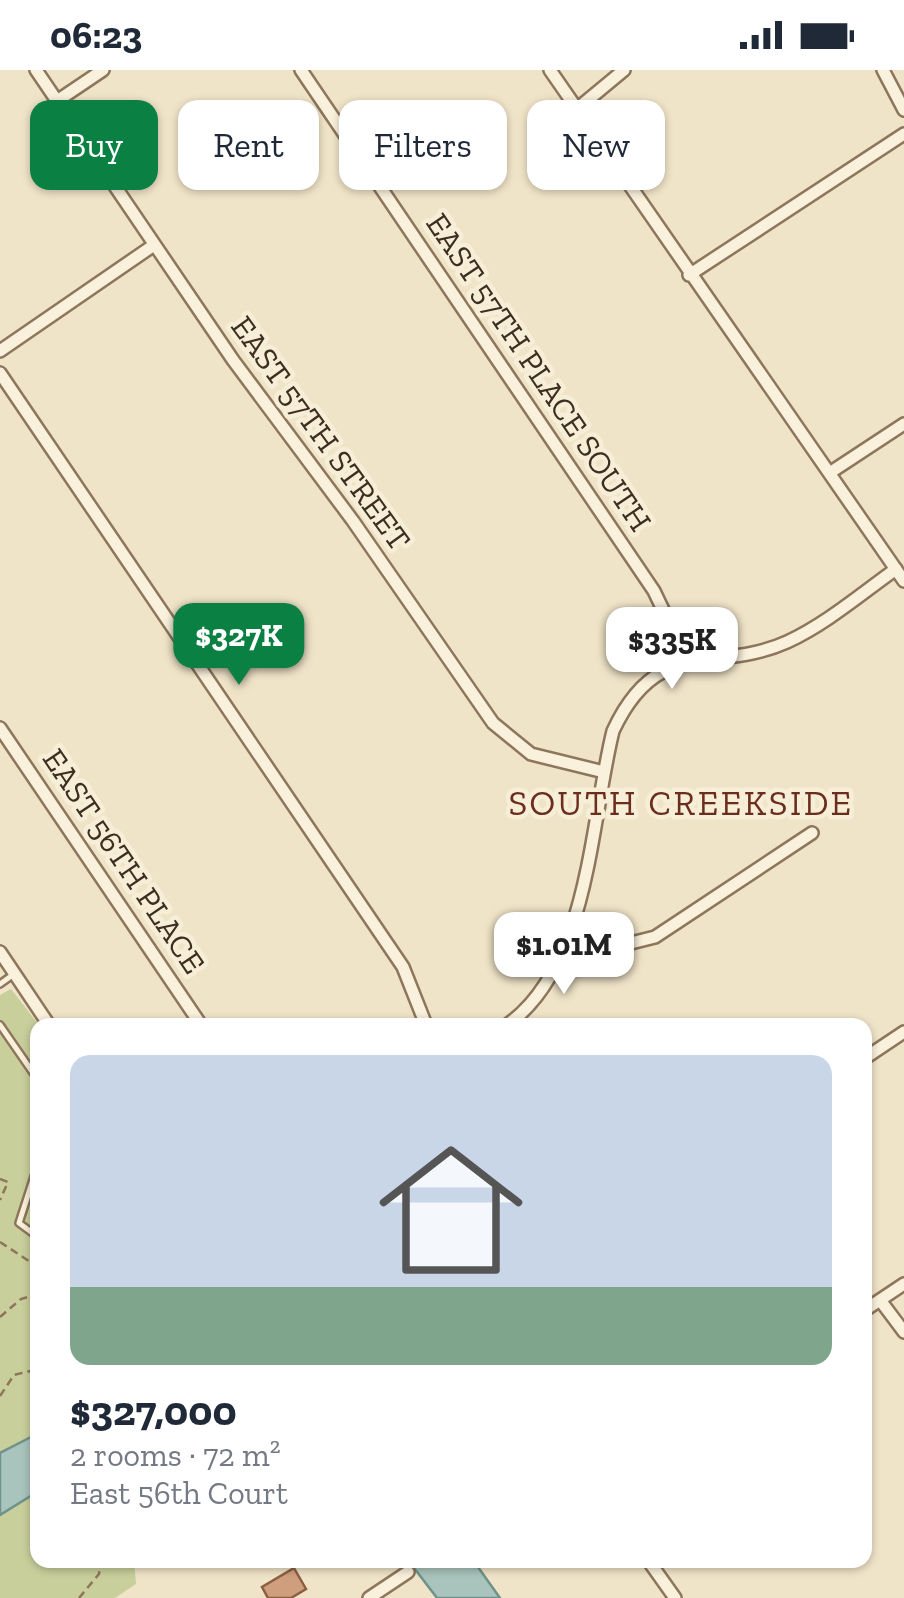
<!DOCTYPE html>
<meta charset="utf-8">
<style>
:root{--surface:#fff;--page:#f2f2f3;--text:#1f2937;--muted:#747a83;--line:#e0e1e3;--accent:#0b8043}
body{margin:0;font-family:"Zilla Slab",serif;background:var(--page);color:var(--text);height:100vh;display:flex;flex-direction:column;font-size:38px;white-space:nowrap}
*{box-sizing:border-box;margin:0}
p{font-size:32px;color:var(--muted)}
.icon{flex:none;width:55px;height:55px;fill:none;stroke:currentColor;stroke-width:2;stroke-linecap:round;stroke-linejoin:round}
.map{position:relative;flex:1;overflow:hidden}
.sheet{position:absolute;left:30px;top:948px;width:842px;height:550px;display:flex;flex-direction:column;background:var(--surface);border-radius:20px;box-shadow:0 2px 8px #0004}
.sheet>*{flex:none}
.top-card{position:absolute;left:30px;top:30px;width:845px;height:90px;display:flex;gap:20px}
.price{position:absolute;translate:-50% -85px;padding:0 22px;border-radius:20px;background:#fff;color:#222;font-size:32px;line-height:65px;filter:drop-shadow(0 2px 5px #0008)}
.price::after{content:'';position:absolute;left:50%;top:60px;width:30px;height:22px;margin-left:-15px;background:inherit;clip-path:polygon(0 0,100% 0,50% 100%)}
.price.active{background:var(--accent);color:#fff}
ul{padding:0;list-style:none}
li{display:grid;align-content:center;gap:20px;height:530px;padding:0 40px}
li+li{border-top:2px solid var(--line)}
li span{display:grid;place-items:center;height:310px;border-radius:20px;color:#555}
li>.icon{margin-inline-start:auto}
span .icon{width:180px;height:180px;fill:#fffc;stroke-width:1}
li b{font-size:42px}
.tag{padding:0 35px;border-radius:20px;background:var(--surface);box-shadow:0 2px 8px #0004;font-size:35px;line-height:90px}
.tag.active{background:var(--accent);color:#fff}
.status{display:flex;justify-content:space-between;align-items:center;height:70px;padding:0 50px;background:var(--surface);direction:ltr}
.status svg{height:28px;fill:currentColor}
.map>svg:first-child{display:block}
.green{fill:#c9cf9b}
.water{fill:#a9c4bc;stroke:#6f938a;stroke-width:2.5}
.building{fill:#cf9f7d;stroke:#8d5f41;stroke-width:2.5}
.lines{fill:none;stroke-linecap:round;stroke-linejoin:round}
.service-casing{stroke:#8d765c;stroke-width:10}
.minor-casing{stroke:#8d765c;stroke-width:16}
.path{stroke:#8d765c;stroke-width:2.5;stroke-dasharray:8 5;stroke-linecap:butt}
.service{stroke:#faf1dc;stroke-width:5}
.minor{stroke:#faf1dc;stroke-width:11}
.labels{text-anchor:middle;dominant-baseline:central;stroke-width:9;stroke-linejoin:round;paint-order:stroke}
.street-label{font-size:32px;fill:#3d2e20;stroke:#f7eed8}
.neighbourhood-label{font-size:35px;letter-spacing:2.5px;fill:#6b2e1e;stroke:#f7eed8}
</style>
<div class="status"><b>06:23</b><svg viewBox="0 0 49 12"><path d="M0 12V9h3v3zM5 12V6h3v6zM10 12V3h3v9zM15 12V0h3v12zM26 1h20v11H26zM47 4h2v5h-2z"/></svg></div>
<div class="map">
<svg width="904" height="1528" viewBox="0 0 904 1528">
<rect width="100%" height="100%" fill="#f0e4c8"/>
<path class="green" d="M11 919 39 955 38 1490H134L136 1514 115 1528H0V925Z"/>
<path class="water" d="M37 1364V1422L0 1445V1383Z
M408 1490H473L500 1528H437Z"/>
<path class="building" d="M294 1498 306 1519 291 1528H268L262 1517Z"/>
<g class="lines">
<defs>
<path id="service" d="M0 914 14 904
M0 955 38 1010
M38 1094 19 1153 38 1167"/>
<path id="minor" d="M36 0 233 290 353 451 493 653 531 684 604 702
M301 0 654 521 687 590
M550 0 904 511
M883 0 904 40
M57 31 103 0
M577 39 624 0
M689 205 904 64
M0 281 154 175
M0 303 403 897 426 955
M831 402 904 354
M0 658 201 955
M571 862 623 875 655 867 812 763
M0 882 49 955
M507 955C589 897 590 754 613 661 658 564 716 604 787 572 826 554 861 524 896 499
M865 988 904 962
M880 1230 904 1262
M865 1240 904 1214
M648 1490 675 1528
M369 1528 408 1502"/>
</defs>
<use href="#service" class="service-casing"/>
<use href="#minor" class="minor-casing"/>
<path class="path" d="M0 1109 8 1112 0 1130
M0 1172 38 1197
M0 1247 21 1229 38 1224
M0 1326 14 1305 38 1299
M79 1528 99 1504 101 1490"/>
<use href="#service" class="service"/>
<use href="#minor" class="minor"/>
</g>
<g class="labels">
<g class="street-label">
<text transform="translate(539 302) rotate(56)">EAST 57TH PLACE SOUTH</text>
<text transform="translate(321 363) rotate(54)">EAST 57TH STREET</text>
<text transform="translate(124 791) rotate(56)">EAST 56TH PLACE</text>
</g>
<g class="neighbourhood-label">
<text x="681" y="733">SOUTH CREEKSIDE</text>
</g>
</g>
</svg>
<b class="price active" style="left:239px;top:618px">$327K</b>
<b class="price" style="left:672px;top:622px">$335K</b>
<b class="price" style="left:564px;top:927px">$1.01M</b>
<div class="top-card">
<a class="tag active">Buy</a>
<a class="tag">Rent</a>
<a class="tag">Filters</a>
<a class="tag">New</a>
</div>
<section class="sheet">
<ul>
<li><span style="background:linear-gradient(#c9d6e8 75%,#7fa58c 0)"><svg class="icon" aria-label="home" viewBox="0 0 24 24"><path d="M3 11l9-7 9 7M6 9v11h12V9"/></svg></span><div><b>$327,000</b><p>2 rooms · 72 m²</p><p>East 56th Court</p></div></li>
</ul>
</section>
</div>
